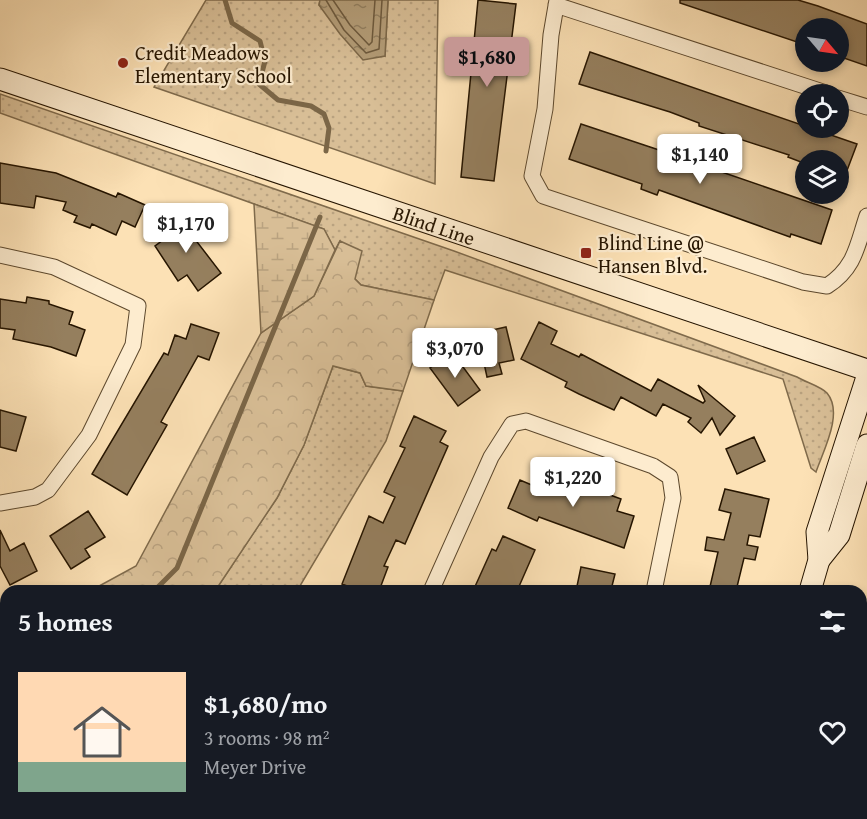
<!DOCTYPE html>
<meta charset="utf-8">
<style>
:root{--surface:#171b24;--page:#20242c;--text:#f1f3f6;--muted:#9ea1a6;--accent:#c59692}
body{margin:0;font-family:"Gentium Book Plus",serif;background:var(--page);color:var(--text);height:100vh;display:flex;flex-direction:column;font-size:22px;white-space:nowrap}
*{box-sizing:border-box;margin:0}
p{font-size:20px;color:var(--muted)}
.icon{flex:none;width:33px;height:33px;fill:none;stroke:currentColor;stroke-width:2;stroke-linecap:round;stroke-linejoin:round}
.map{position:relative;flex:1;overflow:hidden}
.details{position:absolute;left:0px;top:585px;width:867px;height:234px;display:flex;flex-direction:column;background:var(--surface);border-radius:18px 18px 0 0;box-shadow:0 3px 9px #0003}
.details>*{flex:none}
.needle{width:39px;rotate:119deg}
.fabs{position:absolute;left:795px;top:18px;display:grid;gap:12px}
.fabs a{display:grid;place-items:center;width:54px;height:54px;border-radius:50%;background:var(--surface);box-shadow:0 3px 9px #0003;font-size:30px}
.price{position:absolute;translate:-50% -51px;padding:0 14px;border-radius:6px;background:#fff;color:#222;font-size:20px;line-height:39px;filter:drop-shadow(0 2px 3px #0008)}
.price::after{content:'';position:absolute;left:50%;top:36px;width:18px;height:14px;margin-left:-9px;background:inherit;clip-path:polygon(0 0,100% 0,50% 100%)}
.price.selected{background:var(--accent);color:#111}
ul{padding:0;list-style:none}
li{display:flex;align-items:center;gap:18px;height:150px;padding:0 18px}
li span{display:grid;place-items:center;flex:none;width:168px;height:120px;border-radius:0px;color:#555}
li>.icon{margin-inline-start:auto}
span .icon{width:72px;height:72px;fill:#fffc;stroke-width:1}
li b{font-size:26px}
h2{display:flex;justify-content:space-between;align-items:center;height:72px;padding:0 18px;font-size:26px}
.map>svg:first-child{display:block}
.grass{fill:url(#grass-dots);stroke:#7f6a4b;stroke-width:1.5}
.forest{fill:url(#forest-crowns);stroke:#7f6a4b;stroke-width:1.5}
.wetland{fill:url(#wetland-marsh);stroke:#7f6a4b;stroke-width:1.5}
.water{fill:url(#water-ripples);stroke:#7b6647;stroke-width:1.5}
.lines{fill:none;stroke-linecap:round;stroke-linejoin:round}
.shore{stroke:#6c583c;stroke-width:1.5}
.stream{stroke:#7b6647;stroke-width:5}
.building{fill:#957f5e;stroke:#261500;stroke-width:1.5}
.street-casing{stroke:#5c482d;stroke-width:17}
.secondary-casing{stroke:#261500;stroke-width:23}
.street{stroke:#fdeccf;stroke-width:15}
.secondary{stroke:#fdeccf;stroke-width:21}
.poi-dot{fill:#8f2418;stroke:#fdeccf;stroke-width:2}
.labels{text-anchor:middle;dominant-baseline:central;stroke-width:4.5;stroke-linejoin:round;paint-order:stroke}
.poi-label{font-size:20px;fill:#261500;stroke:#fdeccf;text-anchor:start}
.street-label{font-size:20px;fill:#261500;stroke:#fdeccf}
</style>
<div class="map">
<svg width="867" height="819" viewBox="0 0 867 819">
<defs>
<pattern id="grass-dots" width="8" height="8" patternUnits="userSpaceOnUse" patternTransform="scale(1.5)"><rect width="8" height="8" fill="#d8be96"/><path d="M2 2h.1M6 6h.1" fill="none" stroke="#b9a280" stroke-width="1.8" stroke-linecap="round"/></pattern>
<pattern id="forest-crowns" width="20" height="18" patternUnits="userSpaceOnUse" patternTransform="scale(1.5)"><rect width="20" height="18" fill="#d8be96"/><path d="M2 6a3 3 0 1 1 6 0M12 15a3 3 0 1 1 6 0" fill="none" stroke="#b9a280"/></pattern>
<pattern id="wetland-marsh" width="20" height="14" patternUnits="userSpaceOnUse" patternTransform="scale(1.5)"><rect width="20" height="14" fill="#d8be96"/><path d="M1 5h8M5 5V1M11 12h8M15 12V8" fill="none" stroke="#b9a280"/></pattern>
<pattern id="water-ripples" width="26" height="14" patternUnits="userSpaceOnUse" patternTransform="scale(1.5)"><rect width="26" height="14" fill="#b39c77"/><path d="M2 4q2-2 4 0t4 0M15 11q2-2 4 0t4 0" fill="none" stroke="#917e5f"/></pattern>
</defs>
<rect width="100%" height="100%" fill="#fce1b5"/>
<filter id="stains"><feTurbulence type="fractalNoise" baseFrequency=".00333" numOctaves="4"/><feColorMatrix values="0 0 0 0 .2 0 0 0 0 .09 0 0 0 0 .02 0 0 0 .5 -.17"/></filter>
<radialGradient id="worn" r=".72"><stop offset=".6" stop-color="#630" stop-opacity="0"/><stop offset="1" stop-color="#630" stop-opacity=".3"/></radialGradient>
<path class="grass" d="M206 0H320L319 5 385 56 388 0H438L435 184 154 87Z
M0 94 454 251 797 377C805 382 820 386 827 393 844 413 823 451 816 472L811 468 783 379 445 270 434 300 361 285 355 279 340 241 335 250 324 229 0 113Z
M333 366 360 373 366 386 403 391 386 441 297 591H215L277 498 304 445Z"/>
<path class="forest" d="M340 241 362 251 355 279 361 285 434 300 403 391 366 386 360 373 333 366 304 445 277 498 215 591H90L136 566 261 333 314 296Z
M6 614V672H0V615Z"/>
<path class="wetland" d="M254 204 324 229 335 250 314 296 261 333Z"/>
<path class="water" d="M320 0H388L385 56 363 60 340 34 319 5Z"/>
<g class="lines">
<path class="shore" d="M326 0 344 30 366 53 379 49 382 0
M333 0 350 25 369 45 372 42 375 0"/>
<path class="stream" d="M225 0 232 23 260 41 265 61 259 84 278 100 311 106 324 114 329 128 326 151
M154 591 177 568 320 217
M0 641 6 639"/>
</g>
<path class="building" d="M478 0 516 4 494 181 461 177Z
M680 0H798L818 6 867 24V66L838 56V28H806V45L680 3Z
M590 52 857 144 840 189 838 160H806V164L788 157 789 155 699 126V123L670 112 579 84Z
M581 124 671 154 712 172 713 169 832 210 821 244 791 234 790 237 659 190 657 195 641 189 642 184 569 159Z
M0 163 56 173 116 197 118 193 145 205 135 227 122 221 116 235 92 224 90 228 74 222 77 216 63 210 66 202 36 196 34 208 0 203Z
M183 213 199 235 194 238 221 273 198 291 187 275 178 281 155 246 167 237 161 229Z
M27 297 49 301V304L73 312 69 324 85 330 76 356 51 347 13 339 15 330 0 328V299L26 303Z
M539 322 557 331 551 344 579 357 581 354 651 391 658 379 703 403 705 401 698 385 735 416 720 435 712 418 701 433 688 422 691 418 663 404 656 416 621 397 614 410 579 394 565 387 567 382 521 359Z
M191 324 219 333 209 360 198 356 161 422 167 425 127 495 92 474 164 353 168 355 175 335 186 339Z
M506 327 514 360 499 363 502 374 487 377 481 349 496 346 492 330Z
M452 352 480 390 458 406 430 368Z
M0 410 26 417 16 451 0 447Z
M414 416 446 431 440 442 448 446 405 544 396 540 384 566 388 567 379 591H360L342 584 369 516 383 523 395 497 384 492 405 448 400 446Z
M754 437 765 461 737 474 726 449Z
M541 470 579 488 580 484 621 499 617 511 634 516 624 548 539 517 537 521 508 508 520 480 534 486Z
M725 489 769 499 760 537 749 535 747 545 758 547 755 560 744 558 736 591H709L718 552 705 550 707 537 724 540 731 513 719 510Z
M88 511 105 537 85 549 90 557 71 569 50 536Z
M0 530 10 551 24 543 37 571 10 585 0 566Z
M503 536 535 550 517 591H473L492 549 496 551Z
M581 567 615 574 611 590 576 591Z"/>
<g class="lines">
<defs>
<path id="street" d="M557 0 551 35 545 109 532 176 543 196 803 282 827 286C855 268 857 246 867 216
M556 5 829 94
M838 98 867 107
M0 255 54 267 138 306 133 345 89 435 48 490 35 497 0 503
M431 591 491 457 512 424 526 421 653 466 670 477 673 498 654 591
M0 795H6
M54 813 61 819
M381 819 382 813
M606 819 608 813"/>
<g id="secondary">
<path id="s1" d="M0 79 867 370"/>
<path d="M819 560 839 535 867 445"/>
<path d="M810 591 819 560 817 532 867 377"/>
<path d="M773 819V813"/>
</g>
</defs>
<use href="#street" class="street-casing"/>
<use href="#secondary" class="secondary-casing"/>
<use href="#street" class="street"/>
<use href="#secondary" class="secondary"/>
</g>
<g class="poi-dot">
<circle cx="123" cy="63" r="6"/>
<rect x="580" y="247" width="12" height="12" rx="3"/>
</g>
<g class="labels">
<g class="poi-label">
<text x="135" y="52">Credit Meadows<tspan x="135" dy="23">Elementary School</tspan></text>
<text x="598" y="242">Blind Line @<tspan x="598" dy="23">Hansen Blvd.</tspan></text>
</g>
<g class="street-label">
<text stroke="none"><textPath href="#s1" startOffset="458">Blind Line</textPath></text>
</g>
</g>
<rect width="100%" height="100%" filter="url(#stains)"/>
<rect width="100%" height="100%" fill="url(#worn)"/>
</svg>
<div class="fabs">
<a><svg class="needle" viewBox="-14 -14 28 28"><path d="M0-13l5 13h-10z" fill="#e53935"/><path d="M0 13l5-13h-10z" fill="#9ea1a6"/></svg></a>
<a><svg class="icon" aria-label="locate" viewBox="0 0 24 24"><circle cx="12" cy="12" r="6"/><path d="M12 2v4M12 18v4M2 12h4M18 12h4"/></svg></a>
<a><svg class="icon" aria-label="layers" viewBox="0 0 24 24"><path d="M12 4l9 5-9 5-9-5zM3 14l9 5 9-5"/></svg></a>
</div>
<b class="price selected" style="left:487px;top:88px">$1,680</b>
<b class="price" style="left:700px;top:185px">$1,140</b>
<b class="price" style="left:186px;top:254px">$1,170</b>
<b class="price" style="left:455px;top:379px">$3,070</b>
<b class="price" style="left:573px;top:508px">$1,220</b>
<section class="details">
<h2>5 homes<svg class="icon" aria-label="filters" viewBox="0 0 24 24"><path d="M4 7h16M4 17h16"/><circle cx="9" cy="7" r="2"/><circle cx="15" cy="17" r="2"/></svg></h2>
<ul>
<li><span style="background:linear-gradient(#ffd9b3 75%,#7fa58c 0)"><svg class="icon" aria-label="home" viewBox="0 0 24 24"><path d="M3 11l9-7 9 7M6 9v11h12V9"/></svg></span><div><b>$1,680/mo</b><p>3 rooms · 98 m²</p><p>Meyer Drive</p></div><svg class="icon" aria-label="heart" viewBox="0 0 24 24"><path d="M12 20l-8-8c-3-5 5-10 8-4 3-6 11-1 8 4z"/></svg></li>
</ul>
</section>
</div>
